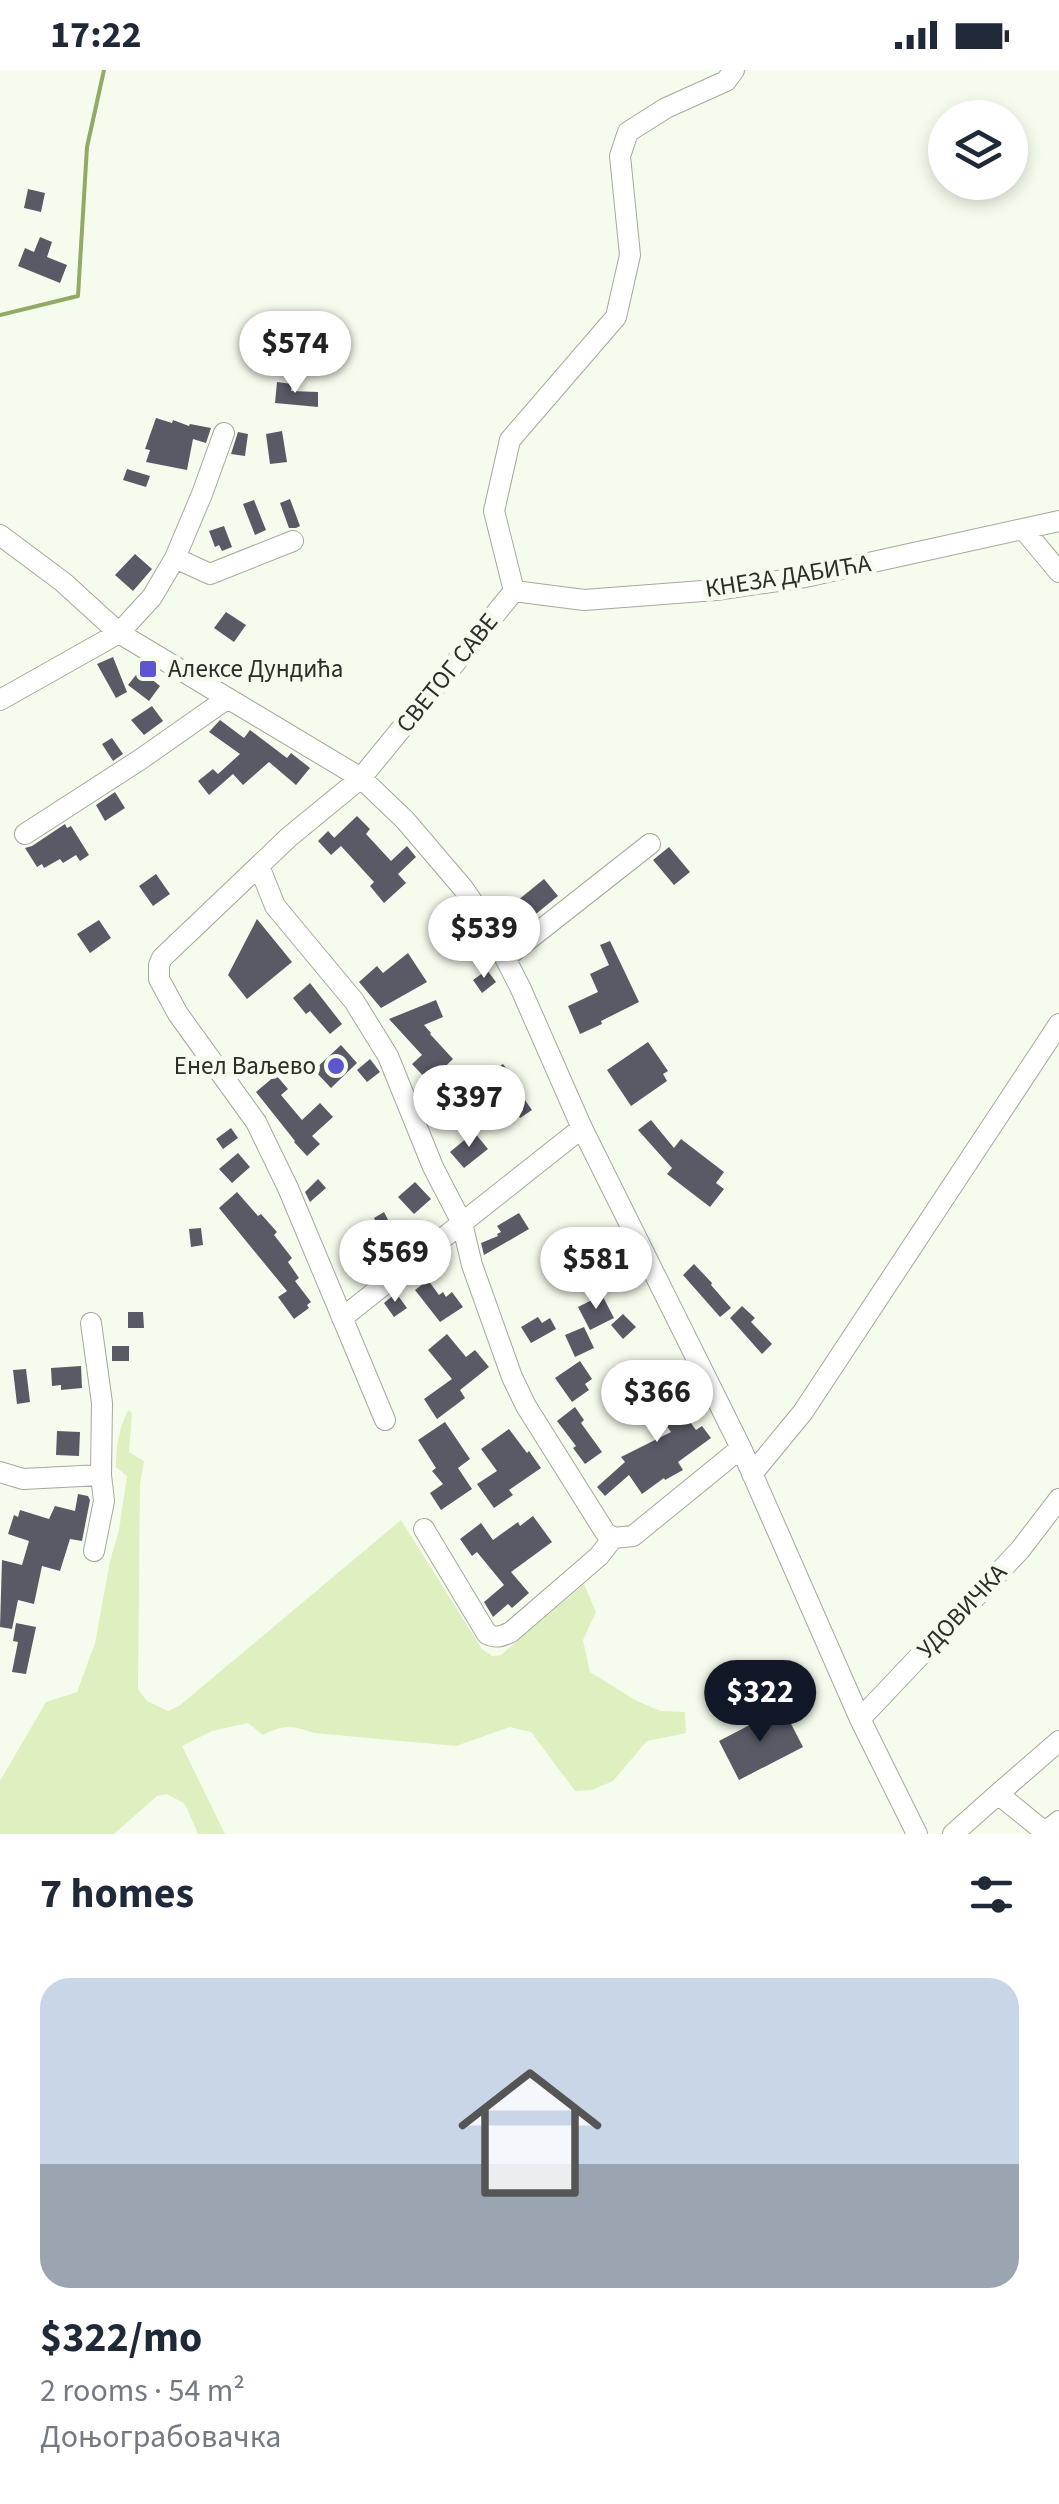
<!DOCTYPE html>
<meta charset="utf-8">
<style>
:root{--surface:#fff;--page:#f6f6f7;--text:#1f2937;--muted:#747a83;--line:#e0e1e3;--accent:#111827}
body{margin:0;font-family:"Source Sans 3",sans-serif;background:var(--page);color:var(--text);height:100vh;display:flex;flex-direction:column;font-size:38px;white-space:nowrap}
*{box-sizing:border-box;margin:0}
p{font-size:32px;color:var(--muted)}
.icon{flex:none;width:55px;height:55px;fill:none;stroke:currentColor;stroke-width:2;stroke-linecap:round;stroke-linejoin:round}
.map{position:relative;height:1764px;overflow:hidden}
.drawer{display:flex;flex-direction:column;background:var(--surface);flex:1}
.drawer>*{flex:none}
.fabs{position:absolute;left:928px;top:30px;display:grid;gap:20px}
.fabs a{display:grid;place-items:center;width:100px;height:100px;border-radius:50%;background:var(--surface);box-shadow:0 5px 15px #0003;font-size:50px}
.price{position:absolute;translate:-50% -85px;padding:0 22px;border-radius:35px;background:#fff;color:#222;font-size:32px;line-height:65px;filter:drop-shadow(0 2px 5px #0008)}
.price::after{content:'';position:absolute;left:50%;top:60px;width:30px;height:22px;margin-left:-15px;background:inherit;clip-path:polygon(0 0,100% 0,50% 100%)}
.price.current{background:var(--accent);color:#fff}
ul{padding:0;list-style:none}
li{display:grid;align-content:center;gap:20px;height:530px;padding:0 40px}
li+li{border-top:2px solid var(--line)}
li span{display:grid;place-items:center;height:310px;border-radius:30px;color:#555}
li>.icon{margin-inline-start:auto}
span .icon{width:180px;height:180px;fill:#fffc;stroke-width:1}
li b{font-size:42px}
h2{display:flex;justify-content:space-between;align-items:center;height:120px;padding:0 40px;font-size:42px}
.status{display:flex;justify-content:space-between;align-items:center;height:70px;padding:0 50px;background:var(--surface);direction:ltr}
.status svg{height:28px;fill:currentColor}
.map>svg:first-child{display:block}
.green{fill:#def0c0}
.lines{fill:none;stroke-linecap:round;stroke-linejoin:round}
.stream{stroke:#92aa66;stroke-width:4}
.building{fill:#595a66}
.minor-casing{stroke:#a3a99b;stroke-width:22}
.minor{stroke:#fff;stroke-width:20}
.poi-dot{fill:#5d56ce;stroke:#f6fced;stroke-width:4}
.labels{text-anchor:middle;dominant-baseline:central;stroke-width:10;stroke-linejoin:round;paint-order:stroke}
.street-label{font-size:25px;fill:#2c2e29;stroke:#f6fced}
.poi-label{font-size:25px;fill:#2c2e29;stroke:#f6fced;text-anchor:start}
</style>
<div class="status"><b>17:22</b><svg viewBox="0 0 49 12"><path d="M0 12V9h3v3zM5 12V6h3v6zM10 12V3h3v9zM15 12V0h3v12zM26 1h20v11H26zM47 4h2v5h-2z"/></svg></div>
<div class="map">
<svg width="1059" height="1764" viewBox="0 0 1059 1764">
<rect width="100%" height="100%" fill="#f6fced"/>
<path class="green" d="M128 1340 132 1343 129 1382 144 1391 140 1415 138 1619 147 1631 168 1641 179 1636 401 1450 482 1579 492 1586 501 1585 584 1514 596 1542 583 1570 590 1602 637 1631 661 1641 685 1642 686 1663 647 1671 613 1711 592 1720 575 1721 531 1662 510 1657 456 1676 314 1663C293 1655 282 1655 263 1665L248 1653 212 1661 182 1676 225 1764H198L185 1734 167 1724 157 1726 114 1764H0V1711L46 1632 77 1622 95 1573 110 1491 119 1460 127 1406 116 1397C116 1376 119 1359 128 1340Z"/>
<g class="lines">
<path class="stream" d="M0 245 78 226 87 77 104 0"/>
</g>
<path class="building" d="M28 119 45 123 41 142 24 138Z
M40 167 52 172 47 187 67 195 60 213 18 196 25 178 34 182Z
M277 312 292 314 291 321 318 322V337L275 333Z
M156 348 172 353 173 350 189 356 190 354 211 358 206 373 193 369 187 400 146 392 150 380 145 379Z
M282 361 287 392 270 394 266 364Z
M238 362 248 364 245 386 231 384Z
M127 399 150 406 146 417 123 410Z
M290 429 300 456 296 458H289L280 433Z
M254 430 266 460 255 465 243 434Z
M224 456 232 477 222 481 219 475 215 477 209 461Z
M135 484 152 499 133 521 115 505Z
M226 542 246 555 234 572 214 558Z
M113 587 127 622 116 628 97 594Z
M140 600 160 616 149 631 128 615Z
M152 636 163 651 144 665 131 650Z
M220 650 244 668 250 660 287 688 291 683 310 698 296 715 269 692 243 715 233 704 209 725 198 711 213 699 218 704 240 684 209 662Z
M112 668 123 684 113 691 102 674Z
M115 722 125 738 105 751 96 735Z
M357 746 370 759 366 764 391 791 407 776 416 787 398 804 406 813 384 833 370 816 374 812 341 776 331 785 318 771 328 761 338 772 334 768Z
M65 754 67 758 71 756 89 785 80 791 76 785 63 793 60 789 44 798 42 794 37 797 25 778 32 776Z
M669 777 690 802 674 815 653 790Z
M156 804 170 824 153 836 139 816Z
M544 809 558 826 526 852 512 835Z
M257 849 292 892 247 929 228 905Z
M99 850 111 868 90 883 77 864Z
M610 871 639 932 601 951 602 954 580 964 568 936 598 922 590 904 609 895 600 875Z
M408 883 427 912 381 938 359 912 377 896 383 903Z
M487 900 496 912 482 923 473 910Z
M310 913 342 954 330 964 310 941 306 944 293 928Z
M436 930 443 947 424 955 431 963 430 964 453 989 429 1012 412 994 422 985 389 949Z
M648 972 668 1001 663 1004 667 1011 631 1036 607 1000Z
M341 975 357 993 331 1018 314 1000Z
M370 989 380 1002 367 1012 357 1000Z
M503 994 515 1010 512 1012 532 1040 520 1048 489 1004Z
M276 1005 288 1019 281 1025 302 1050 320 1033 333 1047 312 1066 320 1074 307 1086 294 1072 295 1071 256 1022Z
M435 1011 450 1025 437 1039 422 1026Z
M651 1050 674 1078 681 1069 724 1102 716 1113 724 1119 710 1137 667 1104 672 1098 638 1060Z
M231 1058 238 1068 223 1079 216 1069Z
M474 1062 488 1079 464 1098 450 1082Z
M238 1083 250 1097 232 1113 219 1099Z
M318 1109 326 1118 310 1132 305 1122Z
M415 1112 431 1129 414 1144 398 1127Z
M237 1122 258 1146 261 1144 277 1162 274 1165 292 1188 288 1192 299 1208 295 1211 311 1232 307 1235 309 1238 294 1249 278 1227 287 1221 219 1138Z
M384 1142 403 1179 393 1185 374 1148Z
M519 1143 529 1159 484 1185 481 1173 498 1166 497 1164 501 1162 497 1156Z
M201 1158 203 1175 191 1177 189 1159Z
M578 1162 588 1178 575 1186 566 1171Z
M603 1173 612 1186 602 1193 593 1180Z
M694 1194 712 1213 711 1215 731 1238 720 1247 683 1205Z
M428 1210 439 1225 443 1222 446 1227 452 1222 463 1237 440 1252 415 1220Z
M396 1223 407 1238 394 1247 384 1233Z
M602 1225 614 1248 590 1260 578 1237Z
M742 1236 755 1248 751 1252 772 1274 762 1284 730 1248Z
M128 1242H143L144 1258H128Z
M623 1244 636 1257 623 1269 611 1255Z
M538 1247 542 1253 550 1248 556 1259 531 1273 521 1257Z
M584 1257 594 1278 575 1287 565 1265Z
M447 1264 466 1287 475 1280 489 1297 460 1320 465 1328 437 1349 424 1329 452 1309 428 1280Z
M112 1276H129V1291H112Z
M580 1291 592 1309 585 1314 589 1320 572 1332 555 1308Z
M674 1291 681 1300 666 1313 659 1304Z
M81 1296 82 1318 61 1320V1315L52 1316 51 1298Z
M26 1299 30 1332 17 1334 13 1300Z
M657 1315 676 1340 679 1337 696 1360 702 1356 711 1368 678 1392 683 1400 665 1410 664 1408 642 1424 629 1405 605 1426 597 1417 625 1392 621 1387 671 1362 657 1342 650 1348 647 1344 632 1351 626 1340Z
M575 1337 584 1350 581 1353 602 1382 585 1394 573 1378 576 1376 557 1351Z
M445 1352 470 1389 458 1398 472 1419 441 1440 430 1423 443 1414 432 1401 436 1398 418 1370Z
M509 1359 527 1383 529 1381 541 1398 509 1420 513 1425 494 1438 477 1414 497 1401 481 1379Z
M57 1361 80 1362 79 1386 56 1385Z
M78 1424 88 1426 90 1430 82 1471 70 1469 60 1501 42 1496 34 1534 18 1530 12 1559 0 1557 2 1490 22 1495 29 1471 8 1464 14 1445 18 1447 20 1440 49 1449 55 1436 75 1441Z
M533 1446 552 1472 511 1502 529 1523 512 1538 508 1534 493 1547 484 1532 504 1515 477 1482 472 1486 460 1469 481 1453 493 1470 518 1452 520 1456Z
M16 1553 36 1557 26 1604 12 1602 18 1572 13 1571Z
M769 1645 774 1653 787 1646 803 1677 739 1710 719 1671Z"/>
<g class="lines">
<defs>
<path id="minor" d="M1024 460 1059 502
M0 465 63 512 119 563 361 708 405 750 463 818 487 853 520 917 582 1058 741 1378 860 1649 917 1764
M175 488 210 504 293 471
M514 521 584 530 716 520 805 507 1059 451
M0 630 119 563 152 527 175 488 202 424 224 363
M25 764 141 689 228 628
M259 796 275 836 354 931 388 986 433 1097 462 1153 472 1195 512 1307 526 1336 605 1462 613 1468 633 1466 741 1378
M505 888 650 774
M342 1248 582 1058
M91 1253 102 1333 101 1405 104 1431 94 1481
M385 1350 288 1118 256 1052 178 944 159 909V895L162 888 289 767 361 708 514 521 494 441 510 370 616 247 630 185 620 86 628 62 666 38 726 11 734 0
M0 1402 23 1409 101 1405
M752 1404 803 1342 1059 954
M424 1459 487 1564C497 1569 502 1566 511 1562L599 1486 613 1468
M860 1649 1020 1480 1059 1429
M998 1724 1059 1671
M953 1764 998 1724 1045 1762 1059 1751"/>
</defs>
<use href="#minor" class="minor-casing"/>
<use href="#minor" class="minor"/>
</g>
<g class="poi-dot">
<rect x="138" y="589" width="20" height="20" rx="5"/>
<circle cx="336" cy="996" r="10"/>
</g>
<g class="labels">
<g class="street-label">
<text transform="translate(788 506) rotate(-9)">КНЕЗА ДАБИЋА</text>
<text transform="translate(447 603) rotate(-51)">СВЕТОГ САВЕ</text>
<text transform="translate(962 1541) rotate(-47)">УДОВИЧКА</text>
</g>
<g class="poi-label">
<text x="168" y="599">Алексе Дундића</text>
<text x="316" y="996" text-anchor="end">Енел Ваљево</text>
</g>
</g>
</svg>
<div class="fabs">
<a><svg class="icon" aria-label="layers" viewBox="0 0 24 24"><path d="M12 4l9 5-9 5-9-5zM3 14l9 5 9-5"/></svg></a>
</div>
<b class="price" style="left:295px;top:326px">$574</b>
<b class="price" style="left:484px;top:911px">$539</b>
<b class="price" style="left:469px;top:1080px">$397</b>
<b class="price" style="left:395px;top:1235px">$569</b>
<b class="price" style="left:596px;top:1242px">$581</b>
<b class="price" style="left:657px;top:1375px">$366</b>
<b class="price current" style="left:760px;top:1675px">$322</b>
</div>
<section class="drawer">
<h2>7 homes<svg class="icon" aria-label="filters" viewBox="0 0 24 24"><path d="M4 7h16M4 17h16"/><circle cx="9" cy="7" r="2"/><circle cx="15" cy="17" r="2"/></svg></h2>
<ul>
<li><span style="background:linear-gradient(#c9d6e8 60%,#9aa5b1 0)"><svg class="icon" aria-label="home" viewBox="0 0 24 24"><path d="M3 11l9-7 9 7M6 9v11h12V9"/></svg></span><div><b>$322/mo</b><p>2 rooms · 54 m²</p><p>Доњограбовачка</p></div></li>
</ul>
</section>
